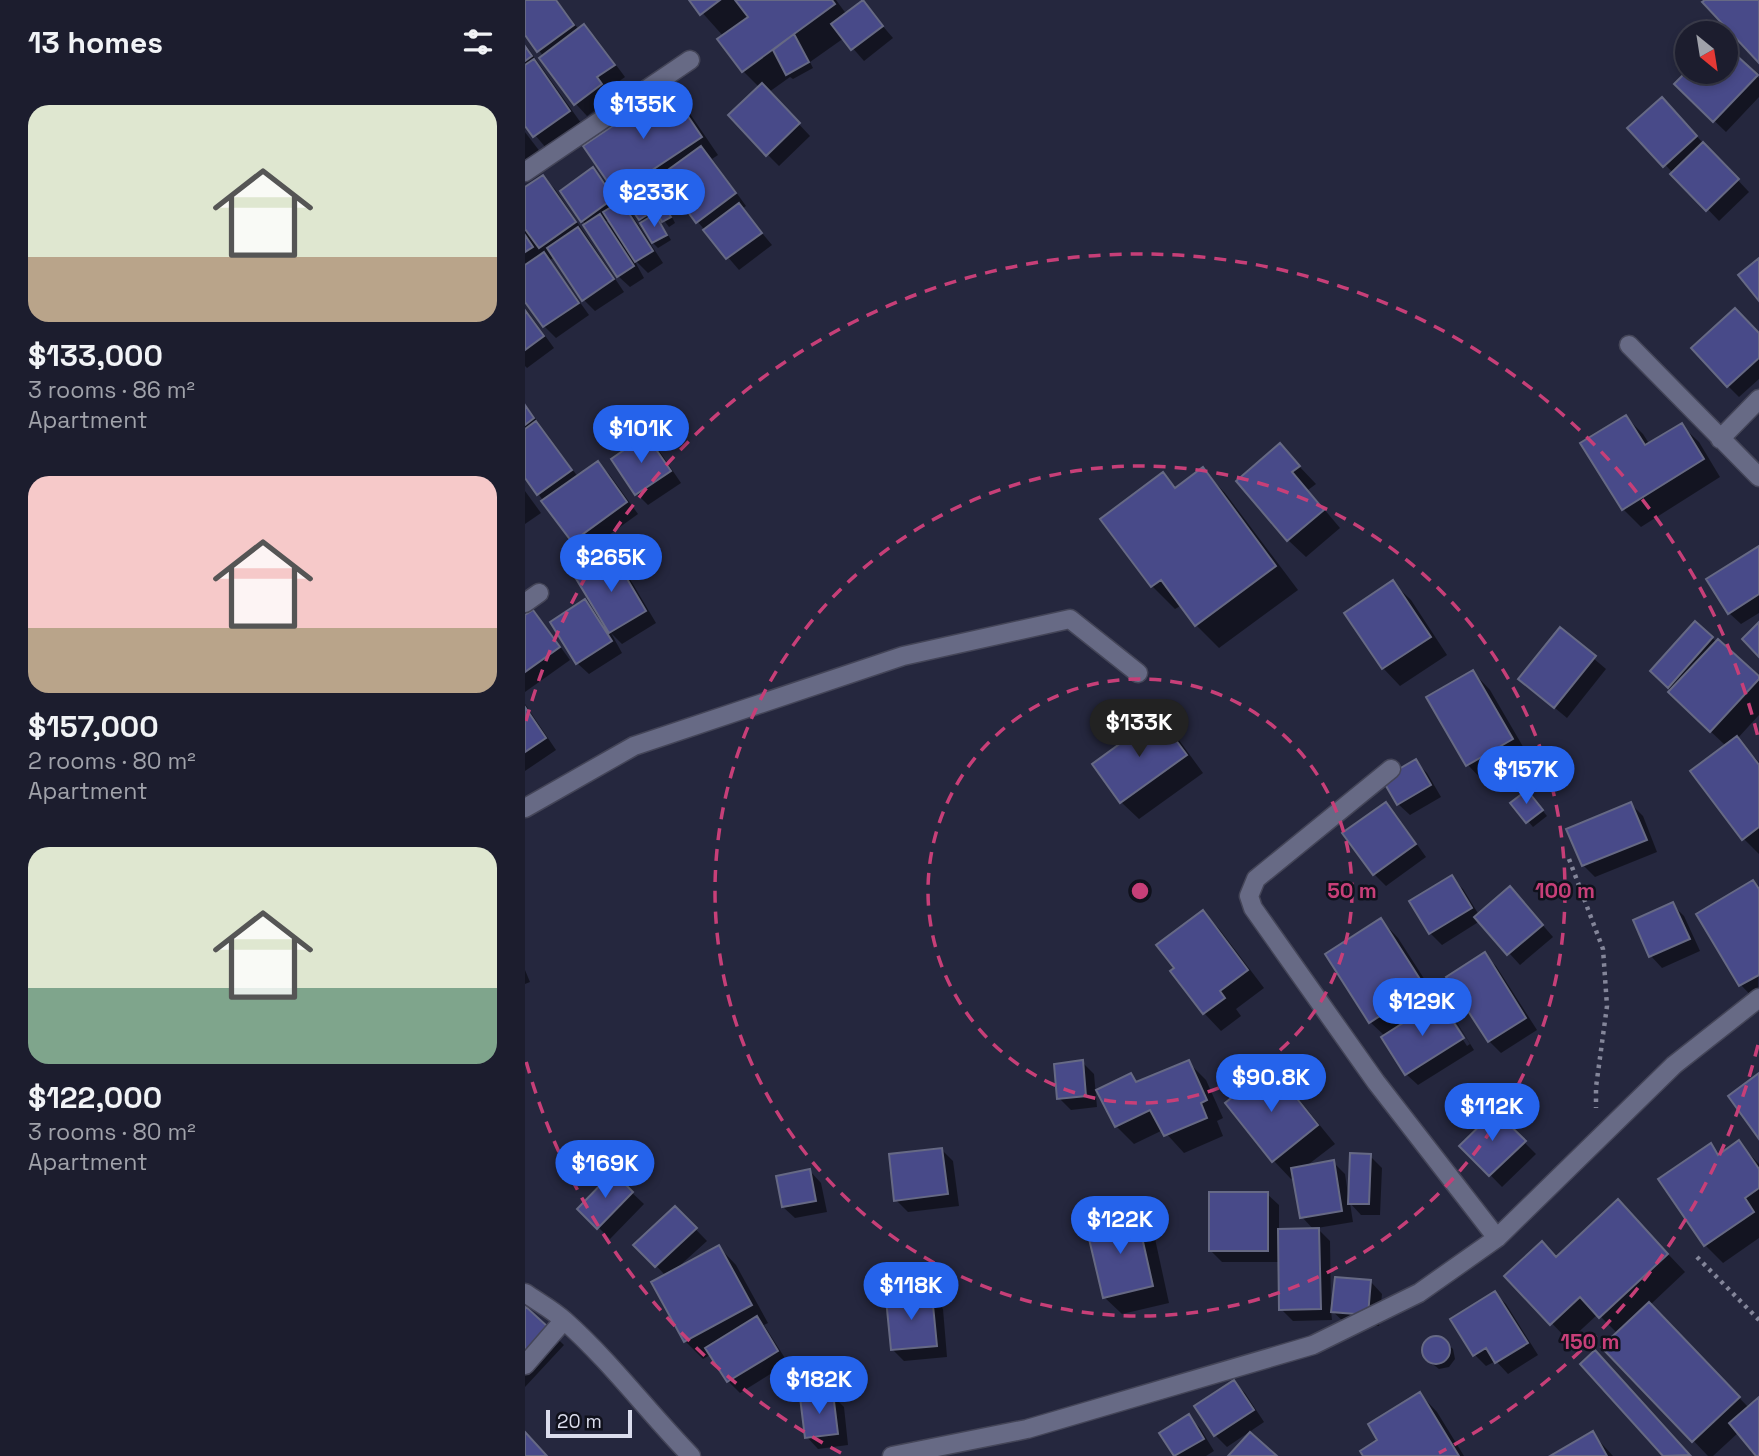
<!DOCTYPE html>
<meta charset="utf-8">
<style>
:root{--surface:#1c1d2e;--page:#292a3a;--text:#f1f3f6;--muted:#a0a2aa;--line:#3a3b4a;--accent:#2563eb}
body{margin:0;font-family:"Space Grotesk",sans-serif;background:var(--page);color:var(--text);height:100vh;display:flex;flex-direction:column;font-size:26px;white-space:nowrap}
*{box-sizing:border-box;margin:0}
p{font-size:23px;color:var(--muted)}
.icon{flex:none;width:38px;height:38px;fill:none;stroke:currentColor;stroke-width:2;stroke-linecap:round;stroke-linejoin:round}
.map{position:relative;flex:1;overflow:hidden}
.details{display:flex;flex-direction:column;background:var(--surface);width:525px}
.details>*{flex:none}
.needle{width:46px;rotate:150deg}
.fabs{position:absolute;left:1150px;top:21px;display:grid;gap:14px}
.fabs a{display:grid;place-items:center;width:63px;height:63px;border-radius:50%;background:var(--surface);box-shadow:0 4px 10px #0003,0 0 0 2px var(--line);font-size:35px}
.scale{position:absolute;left:21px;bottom:18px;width:86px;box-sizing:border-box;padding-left:7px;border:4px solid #dbdded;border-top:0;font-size:19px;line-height:24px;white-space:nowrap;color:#dbdded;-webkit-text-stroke:5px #10111c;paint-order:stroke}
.price{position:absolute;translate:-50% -60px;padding:0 16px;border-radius:24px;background:var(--accent);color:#fff;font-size:23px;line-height:46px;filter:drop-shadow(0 2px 4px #0008)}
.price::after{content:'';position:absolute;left:50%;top:42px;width:21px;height:16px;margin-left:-10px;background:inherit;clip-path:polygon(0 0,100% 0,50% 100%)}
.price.selected{background:#222;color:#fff}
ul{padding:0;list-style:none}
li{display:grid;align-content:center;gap:14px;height:371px;padding:0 28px}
li span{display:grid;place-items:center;height:217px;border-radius:21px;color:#555}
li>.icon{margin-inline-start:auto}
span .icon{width:126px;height:126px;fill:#fffc;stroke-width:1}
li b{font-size:30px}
h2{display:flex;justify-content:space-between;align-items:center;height:84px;padding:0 28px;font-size:30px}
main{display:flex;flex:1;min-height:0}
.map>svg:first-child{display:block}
.shadow{fill:#0007;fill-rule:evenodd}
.building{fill:#484a89;stroke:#666984;stroke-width:2}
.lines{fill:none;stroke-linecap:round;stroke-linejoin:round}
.minor-casing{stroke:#444558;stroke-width:21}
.path{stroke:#84869a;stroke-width:4.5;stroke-dasharray:3.5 5;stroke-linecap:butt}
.minor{stroke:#676a85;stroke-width:18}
.ring{fill:none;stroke:#c73f78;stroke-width:3.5;stroke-dasharray:12 9}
.centre{fill:#c73f78;stroke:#10111c;stroke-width:3.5}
.ring-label{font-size:21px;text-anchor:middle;font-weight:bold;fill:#c73f78;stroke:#10111c;stroke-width:5;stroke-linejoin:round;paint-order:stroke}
</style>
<main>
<section class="details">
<h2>13 homes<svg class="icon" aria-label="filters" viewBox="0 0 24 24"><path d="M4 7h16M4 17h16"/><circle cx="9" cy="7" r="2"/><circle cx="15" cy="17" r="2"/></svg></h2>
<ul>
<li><span style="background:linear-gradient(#dfe7d0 70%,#b9a48a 0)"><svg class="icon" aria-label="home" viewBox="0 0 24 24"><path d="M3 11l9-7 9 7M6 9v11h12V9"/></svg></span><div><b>$133,000</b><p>3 rooms · 86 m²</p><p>Apartment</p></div></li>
<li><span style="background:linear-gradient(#f6c9c9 70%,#b9a48a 0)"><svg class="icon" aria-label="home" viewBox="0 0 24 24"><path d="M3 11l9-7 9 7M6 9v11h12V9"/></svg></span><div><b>$157,000</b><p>2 rooms · 80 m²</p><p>Apartment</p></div></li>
<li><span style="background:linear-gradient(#dfe7d0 65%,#7fa58c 0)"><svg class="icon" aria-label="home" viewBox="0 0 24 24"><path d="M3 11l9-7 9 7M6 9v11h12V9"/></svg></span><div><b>$122,000</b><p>3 rooms · 80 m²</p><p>Apartment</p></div></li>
</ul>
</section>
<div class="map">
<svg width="1234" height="1456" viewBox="0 0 1234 1456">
<rect width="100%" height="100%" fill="#25273e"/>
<path class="shadow" d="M0 0H32L54 30 59 26 71 38 100 77 82 90 87 97 62 116 51 104 16 59 19 57 0 32Z
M166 0H311L322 15 338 3 368 38 339 61 319 38 285 62 288 68 268 79 265 77 244 92 285 136 254 166 242 154 235 88 218 71 199 37Z
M0 44 56 123 21 148 0 123Z
M1200 47 1234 78V97L1201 132 1151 84 1163 72H1200Z
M143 91 161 108 193 155 187 159 221 206 217 209 247 245 214 270 172 221 147 186 130 197 139 211 141 210 146 215 150 223 144 227 135 215 132 216 146 240 133 248 124 239 119 223 93 193 61 147Z
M1148 111 1224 192 1194 221 1105 128Z
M0 132 16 153 0 165Z
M67 170 79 181 95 204 107 215 138 263 123 273 108 258 119 278 105 287 93 276 58 221ZM81 221H86L91 229 90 230Z
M18 177 30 189 99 292 70 311 59 300 30 257 25 260 64 315 31 338 19 326 0 299V189Z
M0 308 29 348 2 368 0 366Z
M1234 335V379L1214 397 1203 386Z
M0 404 53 477 72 463 84 474 113 514 59 553 48 541 0 476Z
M1101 417 1118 434 1125 445 1156 425 1174 442 1195 477 1116 527 1098 509 1058 444Z
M121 437 133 449 156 483 123 505 112 494Z
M755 446 791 484 783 490 815 528 781 557 763 540Z
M677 469 700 493 773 590 694 648 671 625 657 605 650 609 627 586 577 519 638 474 652 488Z
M0 491 16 513 0 524Z
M1234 548V613L1216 624 1204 613Z
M88 557 99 569 131 623 97 644 86 633 97 653 64 674 52 663 60 602 73 615Z
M868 583 886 600 922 655 875 686 858 668Z
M8 612 19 624 45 660 0 692V617Z
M1170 623 1234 679V715L1212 739 1234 762V854L1219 839 1168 771 1201 746 1163 710 1139 683Z
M1035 630 1081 669 1042 718 995 679Z
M948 672 965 690 1004 757 960 783 943 765Z
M0 704 31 750 0 771Z
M633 718 651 736 678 773 614 819 596 802Z
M890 761 902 773 916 797 885 815 873 804Z
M1007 797 1022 816 1008 827 988 803Z
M861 804 872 816 901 857 861 886 849 874 820 833Z
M1106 804 1118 816 1132 852 1070 877 1058 865Z
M926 877 938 889 954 915 996 900 1028 937 995 965 955 921 917 945 905 933Z
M1228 882 1234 888 1233 1003 1216 985 1174 915Z
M1147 904 1159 916 1175 951 1137 968 1126 956Z
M678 912 695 930 739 988 711 1009 716 1016 696 1031 679 1013 651 968Z
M856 920 873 938 914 1002 926 1013 949 1050 893 1085 881 1074 860 1036 845 1022ZM921 1013H925L945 1044 942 1046Z
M960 955 971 966 1012 1030 976 1053 964 1041Z
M0 970 5 982 0 984Z
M557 1062 569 1074 572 1107 546 1110 534 1098Z
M663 1062 681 1080 698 1118 692 1121 698 1136 659 1153 638 1130 609 1144 591 1126 605 1075 613 1083Z
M746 1068 763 1086 810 1144 780 1167 808 1162 820 1174 823 1194 845 1156 857 1168 855 1215H836L825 1203 828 1222 792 1228 805 1241 806 1305 846 1282 857 1294 854 1326 820 1323 806 1310 807 1320 768 1321 756 1309 755 1262H697L685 1250 742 1194 754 1205V1230H789L777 1217 770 1176 766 1179 749 1161 702 1103Z
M970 1113 1011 1154 977 1187 937 1146Z
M1214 1143 1234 1164V1238L1198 1263 1180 1245 1185 1145 1195 1155Z
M417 1150 428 1161 434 1206 383 1212 371 1200Z
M285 1171 296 1183 302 1212 270 1218 258 1207Z
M88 1175 119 1204 85 1239 55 1209Z
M150 1208 182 1241 151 1269 194 1247 211 1265 243 1323 239 1325 263 1363 215 1393 203 1381 187 1354 178 1359 160 1341 128 1283 141 1276 111 1245Z
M612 1217 629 1234 644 1303 597 1314 579 1297Z
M1110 1219 1160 1272 1125 1305 1224 1408 1234 1399V1456L1214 1432 1188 1456H1183L1079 1347 1093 1334 1073 1314 1044 1341 981 1276 1032 1258Z
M970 1293 981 1304 1013 1355 983 1374 971 1361 961 1366 950 1355Z
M407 1297 418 1309 422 1357 379 1361 367 1349Z
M0 1308 39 1345 0 1387Z
M914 1337 928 1349 930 1359 924 1367 914 1369 900 1358 898 1348 904 1339Z
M709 1382 720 1393 739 1422 702 1447 690 1435Z
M895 1394 912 1412 939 1456H840Z
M307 1395 319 1407 323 1445 293 1449 282 1437Z
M664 1417 675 1428 689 1451 681 1456H651L637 1433Z
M1067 1433 1088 1456H1029Z"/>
<path class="building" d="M0 0H31L49 25 12 52 0 35Z
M164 0H195L175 15Z
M210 0H307L310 4 217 72 192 39 223 17Z
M338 0 358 26 326 50 306 24Z
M1180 0H1234V63L1177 2Z
M59 24 90 65 72 77 77 84 49 105 14 58Z
M269 34 284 62 261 75 248 50Z
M1200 45 1233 75 1188 122 1149 84 1162 71 1200 72Z
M0 46 7 56 0 61Z
M9 59 45 111 8 137 0 126V65Z
M237 83 275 123 241 156 203 115Z
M144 88 177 137 91 194 58 146Z
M1137 97 1172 136 1138 167 1102 128Z
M1178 142 1214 179 1181 211 1145 174Z
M176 146 211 193 171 223 136 175Z
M68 167 89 198 56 222 35 191Z
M18 175 51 222 14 248 0 229V187Z
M121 184 135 207 114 220 99 198Z
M96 201 128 251 110 262 78 212Z
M214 203 237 233 201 259 178 230Z
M141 208 146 217 137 222 132 213Z
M75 214 109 266 92 277 58 225Z
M130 214 142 235 127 243 115 223Z
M53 227 89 279 57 301 22 248Z
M0 235 8 247 0 252Z
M19 252 54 303 18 327 0 302V265Z
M1234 258V301L1213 275Z
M1210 308 1234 333V358L1202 387 1166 348Z
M0 310 19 336 0 350Z
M0 405 9 418 0 425Z
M1101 415 1120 445 1157 423 1179 459 1097 510 1055 443Z
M11 421 47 470 12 495 0 478V429Z
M121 435 146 471 110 495 86 459Z
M755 443 775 466 767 472 799 510 762 541 711 481Z
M73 461 102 502 47 542 16 501Z
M678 467 751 566 670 626 636 580 626 587 575 519 638 472 650 488Z
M1234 546V594L1203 614 1181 579Z
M88 555 121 611 84 633 50 577Z
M868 580 906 637 857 669 819 613Z
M60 599 87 641 51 664 25 622Z
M8 610 35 647 0 672V615Z
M1170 621 1188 637 1143 688 1125 671Z
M1234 622V657L1217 639Z
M1035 627 1071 656 1029 708 993 679Z
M1193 639 1234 676V679L1185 732 1143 692Z
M948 670 988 739 941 766 901 697Z
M0 707 21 738 0 752Z
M633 716 662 755 595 803 567 764Z
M1212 736 1234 765V827L1217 840 1165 771Z
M891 759 906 785 872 805 857 779Z
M1002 790 1018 810 1001 823 985 803Z
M861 802 891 844 848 875 817 833Z
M1106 802 1122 840 1057 866 1041 829Z
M927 875 947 908 904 934 884 901Z
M1228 880 1234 889V975L1214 986 1171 914Z
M985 886 1018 925 982 955 949 917Z
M1148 902 1165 939 1124 957 1108 920Z
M678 910 723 970 695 991 700 998 678 1014 645 971 649 968 631 945Z
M856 918 900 987 844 1023 800 954Z
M960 952 1001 1018 963 1042 921 977Z
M914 1000 939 1038 880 1075 856 1037Z
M558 1060 561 1096 532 1099 529 1064Z
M664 1060 682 1100 676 1103 682 1118 639 1136 625 1110 590 1127 571 1090 606 1073 611 1082Z
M746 1066 793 1125 747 1162 700 1103Z
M1234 1073V1139L1203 1096Z
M970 1111 1001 1141 964 1176 934 1146Z
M1214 1140 1234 1169V1188L1220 1198 1229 1212 1179 1246 1133 1179 1186 1143 1193 1155Z
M417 1148 423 1194 369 1201 364 1154Z
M825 1153 846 1154 844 1204H823Z
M809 1160 817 1211 775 1218 766 1168Z
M285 1169 291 1201 257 1207 251 1176Z
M88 1172 108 1192 72 1229 52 1209Z
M684 1192H743V1251H684Z
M1093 1199 1143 1254 1074 1318 1055 1297 1025 1325 979 1276 1017 1241 1031 1257Z
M150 1206 172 1228 130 1267 108 1245Z
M612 1215 628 1286 578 1298 561 1226Z
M794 1228 796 1309 754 1310 753 1229Z
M194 1245 227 1305 159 1342 126 1282Z
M810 1277 846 1280 843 1315 806 1312Z
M970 1291 1003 1343 970 1363 961 1348 948 1356 925 1319Z
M407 1295 412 1346 366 1350 361 1299Z
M1124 1302 1215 1397 1167 1442 1076 1347Z
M0 1306 23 1327 0 1351Z
M232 1316 253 1351 202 1382 180 1348Z
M897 1350a14 14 0 1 1 28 0a14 14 0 1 1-28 0Z
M1070 1350 1165 1455 1138 1456 1055 1364Z
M709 1380 729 1410 689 1436 669 1406Z
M895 1392 934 1456H838L835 1451 852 1440 843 1424Z
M308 1393 313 1434 280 1438 275 1397Z
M1234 1397V1456H1231L1204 1423Z
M664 1414 679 1439 649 1456 634 1433Z
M1068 1431 1082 1456H1025Z
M0 1432 22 1456H0Z
M725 1432 752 1456H703Z"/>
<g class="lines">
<defs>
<path id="minor" d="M0 172 165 60
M1104 345 1234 477
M1195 439 1234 399
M0 603 14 593
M866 769 731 879 724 896 728 908 851 1082 972 1238
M0 808 109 746 378 656 545 619 613 673
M0 1293C13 1302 28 1310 40 1321 86 1362 123 1412 166 1456
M0 1365 39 1320
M367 1456 502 1429 788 1345 894 1293 972 1238 1149 1065 1234 998"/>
</defs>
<use href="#minor" class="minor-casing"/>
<path class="path" d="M1044 859 1078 949 1082 1006 1071 1087V1108
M1172 1257 1234 1320"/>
<use href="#minor" class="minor"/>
</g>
<g class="ring">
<circle cx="615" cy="891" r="212"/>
<circle cx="615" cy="891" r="425"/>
<path d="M1233 1045A637 637 0 0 1 914 1453M316 1453A637 637 0 0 1 1 1061M1 721A637 637 0 0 1 1233 737"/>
</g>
<circle cx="615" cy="891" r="10" class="centre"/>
<g class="ring-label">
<text x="827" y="898">50 m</text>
<text x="1040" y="898">100 m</text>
<text x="1065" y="1349">150 m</text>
</g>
</svg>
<div class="fabs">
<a><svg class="needle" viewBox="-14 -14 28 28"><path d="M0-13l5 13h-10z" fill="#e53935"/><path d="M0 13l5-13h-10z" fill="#a0a2aa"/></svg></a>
</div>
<div class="scale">20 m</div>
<b class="price" style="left:118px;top:141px">$135K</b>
<b class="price" style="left:129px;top:229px">$233K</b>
<b class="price" style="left:116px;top:465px">$101K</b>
<b class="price" style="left:86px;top:594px">$265K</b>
<b class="price selected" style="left:614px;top:759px">$133K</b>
<b class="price" style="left:1001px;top:806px">$157K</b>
<b class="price" style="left:897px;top:1038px">$129K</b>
<b class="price" style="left:746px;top:1114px">$90.8K</b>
<b class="price" style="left:967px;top:1143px">$112K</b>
<b class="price" style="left:80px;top:1200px">$169K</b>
<b class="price" style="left:595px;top:1256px">$122K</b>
<b class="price" style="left:386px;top:1322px">$118K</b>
<b class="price" style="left:294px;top:1416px">$182K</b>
</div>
</main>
